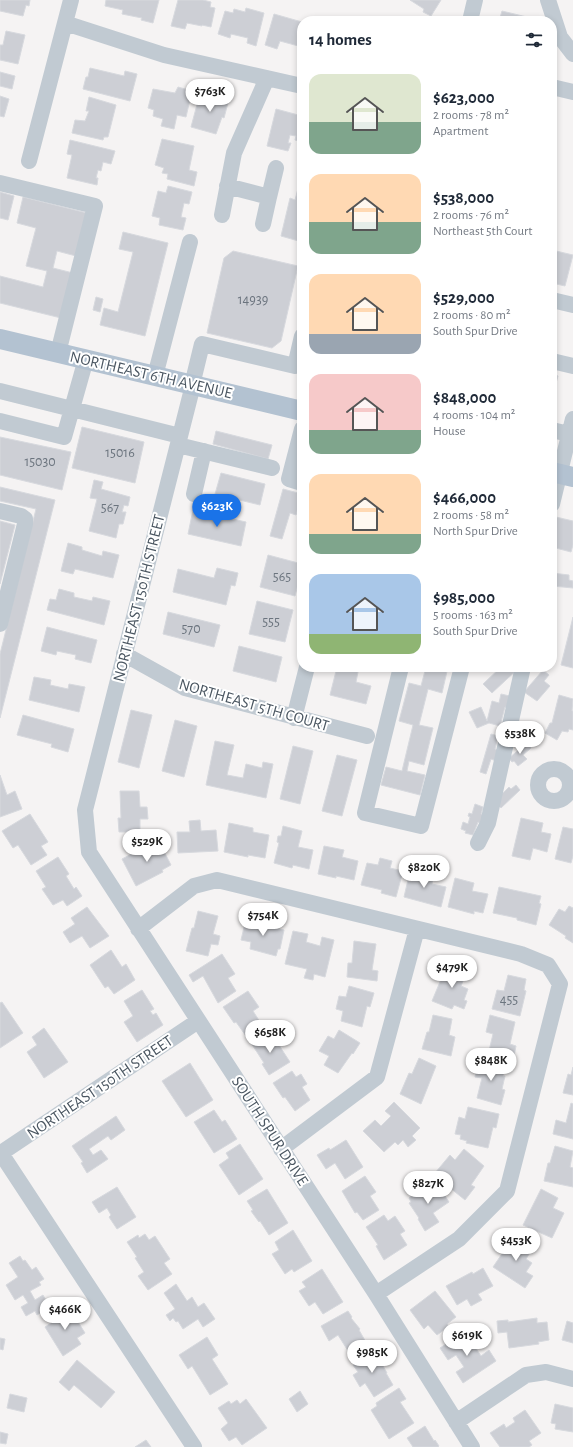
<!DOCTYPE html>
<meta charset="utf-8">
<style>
:root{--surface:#fff;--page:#f2f2f3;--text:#1f2937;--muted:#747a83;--accent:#1a73e8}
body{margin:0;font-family:"Alegreya Sans",sans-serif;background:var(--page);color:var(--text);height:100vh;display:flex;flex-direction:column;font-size:15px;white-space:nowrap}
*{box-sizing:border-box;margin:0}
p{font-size:13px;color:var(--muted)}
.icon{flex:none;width:22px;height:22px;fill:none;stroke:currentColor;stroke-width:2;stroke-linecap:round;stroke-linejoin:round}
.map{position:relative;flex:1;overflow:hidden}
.sheet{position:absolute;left:297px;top:16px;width:260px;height:656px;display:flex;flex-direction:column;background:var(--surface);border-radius:16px;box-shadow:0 2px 6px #0003}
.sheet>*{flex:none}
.price{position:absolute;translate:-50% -34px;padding:0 9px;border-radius:14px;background:#fff;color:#222;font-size:13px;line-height:26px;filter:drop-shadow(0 1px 2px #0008)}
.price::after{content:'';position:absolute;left:50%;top:24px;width:12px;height:9px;margin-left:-6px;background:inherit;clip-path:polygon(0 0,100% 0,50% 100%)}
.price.selected{background:var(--accent);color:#fff}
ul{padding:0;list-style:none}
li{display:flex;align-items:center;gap:12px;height:100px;padding:0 12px}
li span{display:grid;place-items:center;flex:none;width:112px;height:80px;border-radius:12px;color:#555}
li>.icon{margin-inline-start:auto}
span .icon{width:48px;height:48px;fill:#fffc;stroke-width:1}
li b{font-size:17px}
h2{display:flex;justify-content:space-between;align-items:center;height:48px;padding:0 12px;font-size:17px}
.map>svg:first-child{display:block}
.building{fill:#cdcfd5;stroke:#d7d9de}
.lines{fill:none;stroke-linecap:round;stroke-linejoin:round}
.minor{stroke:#c1cad2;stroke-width:16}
.major{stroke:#b3c2d1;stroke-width:20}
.labels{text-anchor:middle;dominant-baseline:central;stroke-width:4;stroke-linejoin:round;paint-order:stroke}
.number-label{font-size:14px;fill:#6b747e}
.street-label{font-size:16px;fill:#4a5661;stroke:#fff}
</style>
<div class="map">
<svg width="573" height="1447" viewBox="0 0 573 1447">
<rect width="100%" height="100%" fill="#f5f3f3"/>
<path class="building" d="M0 0H30L29 6 26 5 23 16 0 11Z
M106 0H159L153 23 141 20 142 18 122 14 123 10 105 6Z
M178 0H203L211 2 210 7 215 8 211 27 202 25V26L187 23 185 29 171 26Z
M410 0H441L431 16 423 12 424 9Z
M246 8 264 13 256 46 247 43 248 38 231 34 230 38 218 34 225 11 233 13 234 9 245 12Z
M502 11 531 18V21H499Z
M274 14 302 22V47L280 41 277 49 265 45Z
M6 31 25 35 18 64 0 60V45H3Z
M90 68 124 76 125 71 137 74 130 101 83 89 86 77H88Z
M0 72 15 76 12 89 0 86Z
M178 87 192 91 186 117 177 115 174 129 161 126 163 119 153 116 154 110 148 108 153 89 175 93Z
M206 93 213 95 214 94 229 99 224 118 222 117 216 134 191 127 199 97 204 99Z
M0 96 9 99 4 117 0 116Z
M89 97 116 105 108 137H104L103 140 72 133 75 120 85 121 89 111H86Z
M276 109 302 116V142L295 140 296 136 290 135 288 143H291L288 151 267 146Z
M162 139 194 146 189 170 197 172 194 186 167 179 168 174 162 173 164 168 155 165Z
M70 140 115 151 111 164 103 162 101 171 98 170 96 178H98L97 185 67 178 72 155 67 154Z
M301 177H302V242L281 236 290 198 295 200Z
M168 186 192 192 189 204 184 203 181 217 186 218 183 230 159 225 160 218 152 216 158 191 166 193Z
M0 192 14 196 8 220 0 218Z
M23 197 87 213 76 256 57 251 53 268 73 273 61 318 0 303V276L43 287 47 271 26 266 36 228 17 223Z
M123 232 168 243 145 336 100 325 104 308 118 312 133 252 119 249Z
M552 250 573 255 565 286 552 283Z
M233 251 298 266 281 341 272 348 207 333 224 258Z
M96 297 103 299 100 312 93 310Z
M552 374 558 376 553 394 556 395 553 410Z
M82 427 144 442 135 483 72 468Z
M216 431 272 445 268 459 213 444Z
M0 437 71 452 62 490 0 475Z
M221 473 265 484 260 505 215 494Z
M94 480 103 482 101 489 130 497 128 506 124 505 122 512H126L123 524H119L116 538 89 531 97 499 90 498Z
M0 487 55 500 0 718V654L36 509 0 501Z
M283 489 302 494 296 515 290 513 282 539 270 536Z
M193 510 246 522 241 546 188 534Z
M556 517 573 521V545L571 552 552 547V534Z
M0 521 15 525 0 584Z
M68 543 82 547V550L102 556 103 551 119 555 113 578 75 569 73 574 61 571Z
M268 555 302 564V569L295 596 260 587Z
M217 568 238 573 235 586 231 585 226 605 173 592 178 569 214 578Z
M552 573 569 575V580L573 581V588L552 586Z
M59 589 74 593V597L92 601 93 597 110 601 104 625 47 610 50 599 56 600Z
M257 601 293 610 285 642 249 634Z
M168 612 220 625 214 647 163 634Z
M573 617V668L561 665Z
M47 627 97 640 91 663 75 659 76 655 57 651 56 655 41 651Z
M239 646 282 657 276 682 233 671Z
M337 667H359L356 682 371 686 366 704 330 695Z
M426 667H448L442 693 428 689 419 725 433 728 424 765 409 761 407 771 425 775 420 795 381 785 386 767 402 771 413 725 399 721 409 683 421 686Z
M501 667H520L492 693 483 684Z
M543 670 549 675 544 681 550 686 537 701 524 692Z
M34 677 51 680 50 685 68 689 69 684 85 687 79 712 29 700Z
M501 694 514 697 511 709 505 707 500 726 489 723 477 728 469 712 481 707 487 721 492 701 499 703Z
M559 695 573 699 572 711H573V730L569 729 568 732 562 731 557 740 545 733 550 723H552Z
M131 710 152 715 139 768 118 762Z
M23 715 74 729 68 752 51 747 52 744 17 735Z
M175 720 197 726 184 777 162 771Z
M491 734 498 736 495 749 499 751 496 761 491 759 486 774 480 772Z
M215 741 234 745 227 775 243 778 246 764 262 768 263 762 273 764 266 798 206 785Z
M527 743 531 748 523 755 527 759 518 766 514 761 512 762 509 758Z
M293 746 313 751 300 804 280 799Z
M337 755 357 760 342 816 322 811Z
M0 775 7 795 15 791 22 809 0 817Z
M516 785 520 790 501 808 497 804 499 797 509 787 511 789Z
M120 791H139L140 807H147L148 819H140V832H119L118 818H121Z
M475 804 483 807 481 814 485 816 482 824 478 822 473 835 465 833 466 831 461 829 463 822 468 824 470 817 468 816 469 813 472 814Z
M30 814 48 842 41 846 47 855 31 865 18 845 13 848 2 831Z
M521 818 543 823 541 832 551 834 547 852 533 848 530 860 512 856Z
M200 820 201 831 216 830 218 851 178 853 177 832H190L189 821Z
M229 823 253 828V832L269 835 265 858 248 855V857L224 852Z
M283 826 302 831 298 847 313 850 309 869 293 865 292 868 274 863 279 843 277 842 278 836H281Z
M563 827 573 829V856L571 863 555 859Z
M158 840 171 865 162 870 163 872 136 886 122 859Z
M324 846 344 850 342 857 358 861 354 880 336 876V878L318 874Z
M58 857 69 874 66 876 74 889 76 887 82 896 67 906 63 900 53 905 42 889 46 887 36 871Z
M380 858 392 861 390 868 403 871 396 897 381 893 382 890 361 885 367 863 378 865Z
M410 871 433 875 432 884 446 887 441 907 404 897Z
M455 878 474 883 472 891 488 894 483 913 474 911V914L448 907Z
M499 887 541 896 539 903 541 904 536 925 517 920V918L493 913Z
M569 906 573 908V943L565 938 566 936 549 925 559 909 565 912Z
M87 907 109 936 90 948 82 936 70 943 63 932 75 924 71 918Z
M198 911 218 916 213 934 220 936 218 945 211 944 208 956 186 951 192 928H194Z
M246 919 275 926V928L284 930 280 949H278L276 956 250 949 251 942 241 940Z
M293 931 308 934 306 942 320 946 322 937 334 940 325 977 314 974 313 980 304 978 307 969 285 964Z
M354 941 376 944 372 970 378 971 377 981 347 977 348 963H352Z
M111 950 122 967 126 964 135 980 114 994 108 986 105 988 90 965Z
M222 954 235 974 228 978 236 991 218 1003 203 976 193 982 189 975Z
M450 963 467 971 461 986 468 989 464 1000 467 1001 464 1009 454 1005 452 1009 432 1001 442 977 444 978Z
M508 975 526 979 524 990 526 991 520 1016 492 1009 497 990 504 991Z
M349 986 374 993 370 1007 367 1006 362 1027 341 1021 343 1011 336 1009 339 996 346 997Z
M142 990 154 1009 150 1011 153 1015 156 1013 163 1025 137 1042 124 1022 133 1016 124 1001Z
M248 991 259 1007 253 1011 262 1025 246 1036 236 1022 234 1023 223 1007Z
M2 1002 23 1033 0 1048V1003Z
M433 1015 452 1019 449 1035 455 1037 451 1056 422 1049 427 1032H429Z
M490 1015 515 1022 510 1044 516 1046 513 1061 507 1059 506 1062 492 1058V1055H488L493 1034 486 1032Z
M44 1028 68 1062 44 1078 27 1052 37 1045 32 1037Z
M339 1030 360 1043 353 1054 352 1053 338 1073 324 1065 329 1056 319 1051 328 1036 334 1039Z
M265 1033 271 1042 275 1039 290 1062 269 1075 262 1064 264 1063 251 1043Z
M419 1058 436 1066 421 1104 400 1094 409 1073 412 1074Z
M479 1059 505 1066 503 1076H505L502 1089 505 1090 501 1105 477 1098 482 1078 475 1077Z
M190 1063 213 1100 186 1117 162 1081Z
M573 1067V1095L563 1093 568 1074 571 1075Z
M292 1071 296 1077 301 1074 307 1084 302 1087 310 1100 295 1111 285 1097 283 1098 273 1083Z
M394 1102 420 1128 412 1136 416 1140 408 1147 403 1140 398 1145 395 1142 384 1152 363 1131 375 1120 381 1126 391 1116 385 1111Z
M571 1103 573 1104V1139L553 1134 556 1120 566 1123Z
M468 1107 499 1114 496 1128 493 1127 488 1148 466 1143 467 1141 460 1139 461 1135 455 1134 459 1117 465 1119Z
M214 1110 222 1122 225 1120 237 1139 214 1153 194 1122Z
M116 1116 125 1130 111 1140 108 1136 89 1149 93 1155 101 1150 108 1159 87 1173 81 1163 83 1162 72 1146Z
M346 1140 363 1167 345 1179 335 1163 326 1169 317 1155 329 1148 330 1150Z
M240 1144 263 1179 239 1195 219 1165 229 1158 226 1153Z
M555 1146 573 1151 570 1167 573 1168V1187L544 1181 548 1163H550Z
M464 1149 484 1166 471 1185 475 1187 465 1200 439 1179 440 1177 435 1173 450 1155 455 1160Z
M365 1176 376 1192 370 1196 379 1210 363 1220 357 1212 355 1213 342 1191Z
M437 1184 449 1202 433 1213 439 1222 425 1231 418 1219 419 1218 409 1203 411 1202 409 1198 427 1185 430 1189Z
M117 1187 136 1217 117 1229 109 1217 111 1215 107 1208 99 1213 92 1202Z
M267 1189 288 1223 269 1235 260 1221 259 1222 251 1211 253 1210 247 1201Z
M541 1189 558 1198 553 1208 564 1213 552 1238 523 1225Z
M384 1215 388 1221 395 1216 405 1231 400 1234 407 1245 384 1260 376 1246 378 1245 366 1227Z
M293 1230 312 1261 294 1272 292 1269 285 1274 272 1254 279 1250 275 1242Z
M145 1234 149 1240 155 1236 170 1259 164 1263 172 1274 148 1290 138 1276 144 1272 135 1258 137 1257 127 1242 138 1235 139 1238Z
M518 1235 534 1246 526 1259 532 1263 526 1272 533 1276 525 1288 493 1267 510 1242 512 1243Z
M20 1256 23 1261 25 1260 32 1270 36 1267 44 1279 39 1282 41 1285 30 1291 35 1300 43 1295 47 1302 42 1305 45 1310 37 1315 35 1311 26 1316 21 1307 28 1303 23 1295 15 1300 6 1285 18 1277 9 1263Z
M483 1268 493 1286 478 1294 482 1300 471 1306 467 1299 457 1305 446 1286 472 1272 473 1274Z
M322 1269 343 1302 323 1314 315 1302 309 1306 299 1291 306 1287 302 1282Z
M176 1284 187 1301 192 1297 198 1307 204 1303 215 1319 203 1327 198 1319 183 1329 178 1321 176 1322 173 1318 170 1321 166 1315 175 1309 164 1293Z
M435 1291 456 1317 447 1324 449 1326 437 1335 428 1325 424 1329 410 1310Z
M68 1306 85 1333 77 1338 81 1344 63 1356 45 1327 51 1323 49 1319Z
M348 1311 352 1317 351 1318 360 1329 359 1330 367 1344 350 1354 338 1335 329 1341 321 1326Z
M537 1318V1323L547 1322 549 1340 538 1342 539 1344 509 1348 507 1332 498 1333 497 1321 508 1320V1322Z
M567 1321 573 1323V1343L562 1340Z
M465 1332 481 1356 489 1350 496 1361 463 1383 456 1372 464 1367 456 1355 448 1360 440 1348Z
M207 1337 218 1355 212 1359 228 1384 210 1395 192 1366 188 1369 179 1355Z
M0 1338 5 1339 3 1350 0 1349Z
M375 1351 384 1366H383L387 1373H386L393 1385 374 1397 365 1383 360 1387 353 1375 358 1372 353 1365Z
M77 1360 115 1392 101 1408 74 1385 69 1391 59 1382Z
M399 1388 406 1399 400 1402 414 1423 389 1439 371 1410 377 1406 376 1403Z
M300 1391 308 1404 297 1412 289 1399Z
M10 1394 27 1398 24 1412 7 1408Z
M246 1399 267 1428 242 1445 236 1437 229 1441 221 1429 228 1423 218 1408 229 1401 231 1404 237 1400 240 1404Z
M555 1404 573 1408V1432L555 1429 556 1424 551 1423Z
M525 1410 541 1433 529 1441 532 1445 529 1447H500L490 1433 504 1424 506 1428 515 1422 513 1418Z
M425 1426 434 1441 435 1440 439 1446 438 1447H413L407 1438Z
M0 1432 8 1434 6 1444 0 1443Z
M146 1440 151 1447H135Z"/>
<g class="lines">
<path class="minor" d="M548 0 560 37 573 54
M470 21 475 0
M65 23 164 55 302 86
M552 87 573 92
M29 161 71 0
M0 183 95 206 58 353
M227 186 269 197 276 168
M222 215 234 153 267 78
M263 224 269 197
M552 300 573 305
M552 361 573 366
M155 376 190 242
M192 385 202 344 295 366 302 336
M193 385 85 810 89 852 376 1294 472 1447
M0 391 180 436
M0 421 64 437 86 359
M302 429 289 479 302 483
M552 430 573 435
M178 445 272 468
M194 494 204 451
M552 504 573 419
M0 511 21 516 25 519V524L0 624
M124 654 185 688 367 736
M401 667 365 813 421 826 462 667
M294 718 307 667
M538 785a16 16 0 1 1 32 0a16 16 0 1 1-32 0Z
M478 843 488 823 523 667
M138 929 194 886 217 880 521 954 548 965 560 984 507 1191 459 1239 376 1294
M281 1149 377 1077 417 929
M0 1152 194 1447
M1 1153 198 1021
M456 1422 526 1375 546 1372 573 1379"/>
<path class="major" d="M0 339 302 411
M552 472 573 477"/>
</g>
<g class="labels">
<g class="number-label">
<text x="253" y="300">14939</text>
<text x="120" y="453">15016</text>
<text x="40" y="462">15030</text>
<text x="110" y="508">567</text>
<text x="282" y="577">565</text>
<text x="271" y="622">555</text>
<text x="191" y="629">570</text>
<text x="509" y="1000">455</text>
</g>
<g class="street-label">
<text transform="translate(151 375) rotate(13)">NORTHEAST 6TH AVENUE</text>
<text transform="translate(139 598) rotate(-76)">NORTHEAST 150TH STREET</text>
<text transform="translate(254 705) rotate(16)">NORTHEAST 5TH COURT</text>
<text transform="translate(100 1087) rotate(-34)">NORTHEAST 150TH STREET</text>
<text transform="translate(270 1131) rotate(57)">SOUTH SPUR DRIVE</text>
</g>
</g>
</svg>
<b class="price" style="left:210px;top:113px">$763K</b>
<b class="price selected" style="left:217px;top:528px">$623K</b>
<b class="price" style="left:520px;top:755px">$538K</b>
<b class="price" style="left:147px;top:863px">$529K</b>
<b class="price" style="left:424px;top:889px">$820K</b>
<b class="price" style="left:263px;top:937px">$754K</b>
<b class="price" style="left:452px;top:989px">$479K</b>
<b class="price" style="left:270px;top:1054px">$658K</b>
<b class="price" style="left:491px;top:1082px">$848K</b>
<b class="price" style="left:428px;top:1205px">$827K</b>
<b class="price" style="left:516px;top:1262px">$453K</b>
<b class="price" style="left:65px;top:1331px">$466K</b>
<b class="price" style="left:467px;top:1357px">$619K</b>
<b class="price" style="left:372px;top:1374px">$985K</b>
<section class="sheet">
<h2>14 homes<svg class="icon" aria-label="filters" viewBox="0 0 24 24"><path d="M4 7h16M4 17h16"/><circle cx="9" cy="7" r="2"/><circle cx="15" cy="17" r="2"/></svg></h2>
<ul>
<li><span style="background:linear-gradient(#dfe7d0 60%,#7fa58c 0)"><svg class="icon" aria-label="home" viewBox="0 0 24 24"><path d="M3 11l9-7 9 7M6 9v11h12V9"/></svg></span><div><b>$623,000</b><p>2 rooms · 78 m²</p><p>Apartment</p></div></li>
<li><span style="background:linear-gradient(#ffd9b3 60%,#7fa58c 0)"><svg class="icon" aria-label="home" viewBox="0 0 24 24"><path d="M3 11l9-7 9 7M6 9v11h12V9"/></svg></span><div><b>$538,000</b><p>2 rooms · 76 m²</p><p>Northeast 5th Court</p></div></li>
<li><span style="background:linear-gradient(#ffd9b3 75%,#9aa5b1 0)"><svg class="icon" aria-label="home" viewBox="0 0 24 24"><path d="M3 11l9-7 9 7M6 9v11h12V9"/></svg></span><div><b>$529,000</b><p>2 rooms · 80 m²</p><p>South Spur Drive</p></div></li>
<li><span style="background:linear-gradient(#f6c9c9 70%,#7fa58c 0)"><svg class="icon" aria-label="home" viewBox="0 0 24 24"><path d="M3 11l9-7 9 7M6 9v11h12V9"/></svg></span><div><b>$848,000</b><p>4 rooms · 104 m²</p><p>House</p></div></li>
<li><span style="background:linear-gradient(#ffd9b3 75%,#7fa58c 0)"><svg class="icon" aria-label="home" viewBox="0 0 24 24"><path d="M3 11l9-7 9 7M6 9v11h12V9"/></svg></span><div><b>$466,000</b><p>2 rooms · 58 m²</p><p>North Spur Drive</p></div></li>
<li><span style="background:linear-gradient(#a9c7e8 75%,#8fb573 0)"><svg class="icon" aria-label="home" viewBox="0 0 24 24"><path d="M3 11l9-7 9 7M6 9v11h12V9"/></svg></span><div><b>$985,000</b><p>5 rooms · 163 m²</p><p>South Spur Drive</p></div></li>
</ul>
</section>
</div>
